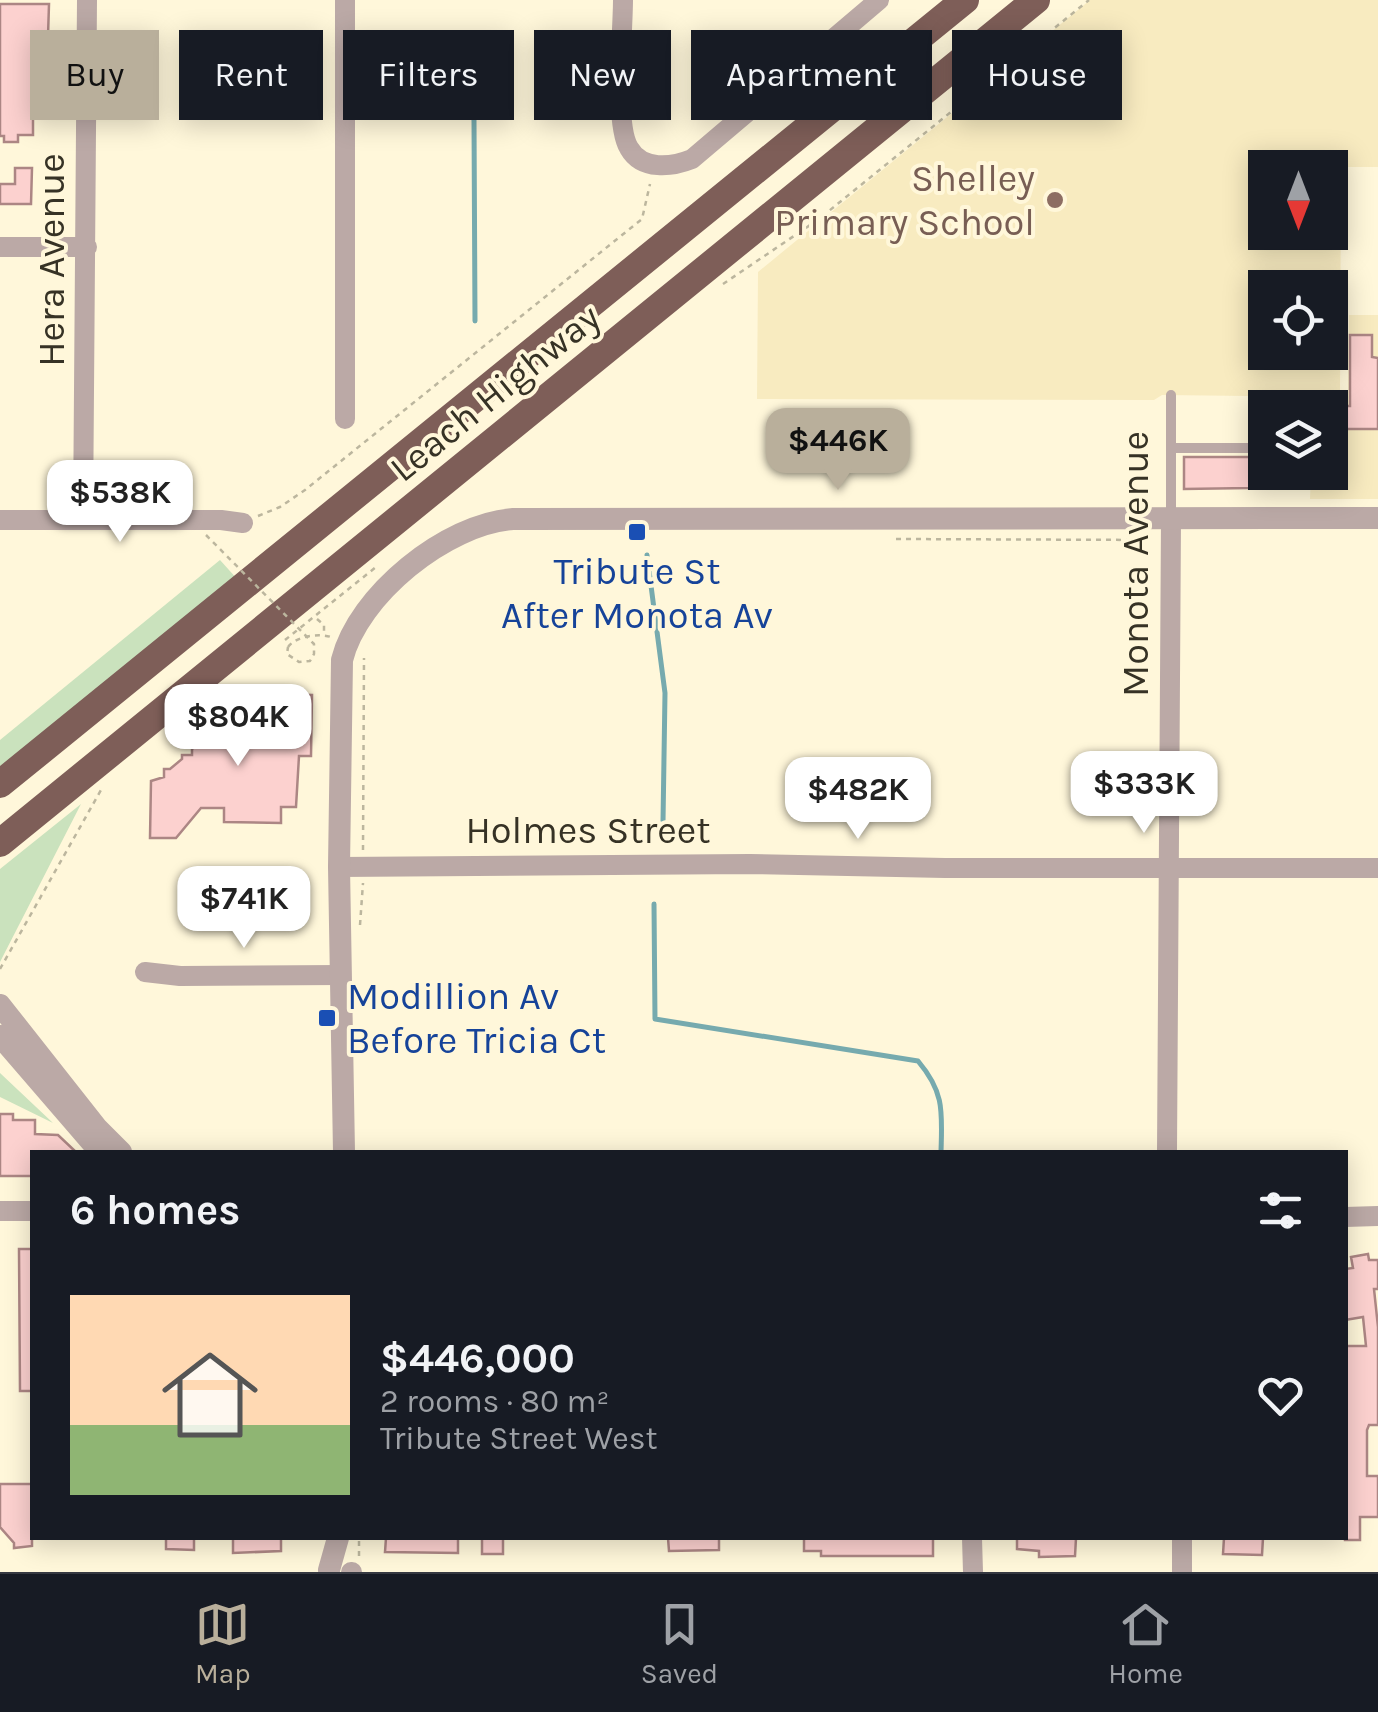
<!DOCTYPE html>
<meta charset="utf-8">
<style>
:root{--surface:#171b24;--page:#20242c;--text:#f1f3f6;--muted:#9ea1a6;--line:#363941;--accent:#b9af9b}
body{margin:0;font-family:Karla,sans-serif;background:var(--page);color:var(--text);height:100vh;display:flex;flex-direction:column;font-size:38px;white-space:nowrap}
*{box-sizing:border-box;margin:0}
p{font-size:32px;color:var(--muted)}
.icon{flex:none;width:55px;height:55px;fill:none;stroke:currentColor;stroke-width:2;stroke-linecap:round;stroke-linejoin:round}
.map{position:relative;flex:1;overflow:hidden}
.sheet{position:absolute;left:30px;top:1150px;width:1318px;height:390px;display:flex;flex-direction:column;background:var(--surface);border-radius:0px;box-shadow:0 5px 25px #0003}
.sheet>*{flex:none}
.guide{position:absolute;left:30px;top:30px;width:1320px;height:90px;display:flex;gap:20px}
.needle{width:65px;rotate:180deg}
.controls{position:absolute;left:1248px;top:150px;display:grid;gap:20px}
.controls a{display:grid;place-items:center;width:100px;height:100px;border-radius:0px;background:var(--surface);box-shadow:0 5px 25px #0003;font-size:50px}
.price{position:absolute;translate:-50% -85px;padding:0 22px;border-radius:20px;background:#fff;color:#222;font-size:32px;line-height:65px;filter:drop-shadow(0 2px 5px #0008)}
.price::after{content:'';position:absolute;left:50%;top:60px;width:30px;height:22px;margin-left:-15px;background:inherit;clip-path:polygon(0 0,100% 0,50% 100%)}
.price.active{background:var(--accent);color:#111}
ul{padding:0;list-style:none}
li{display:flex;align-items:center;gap:30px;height:250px;padding:0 40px}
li+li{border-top:2px solid var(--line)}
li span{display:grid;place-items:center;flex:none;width:280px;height:200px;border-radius:0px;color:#555}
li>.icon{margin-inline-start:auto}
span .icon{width:120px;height:120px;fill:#fffc;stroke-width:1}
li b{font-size:42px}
h2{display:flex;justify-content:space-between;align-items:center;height:120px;padding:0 40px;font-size:42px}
.chip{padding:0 35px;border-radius:0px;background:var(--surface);box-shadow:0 5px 25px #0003;font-size:35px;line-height:90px}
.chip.active{background:var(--accent);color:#111}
.dock{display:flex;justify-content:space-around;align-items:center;height:140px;border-top:2px solid var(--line);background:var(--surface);font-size:28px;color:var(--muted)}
.dock a{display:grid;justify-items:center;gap:5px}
.dock .active{color:var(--accent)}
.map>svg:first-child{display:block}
.built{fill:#f8ebc0;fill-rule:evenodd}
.green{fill:#cae2bd}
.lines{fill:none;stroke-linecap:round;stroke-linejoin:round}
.stream{stroke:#76aaae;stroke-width:5}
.building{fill:#fcd1cf;stroke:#ac8684;stroke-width:2.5}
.path{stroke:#bcb69e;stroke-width:2.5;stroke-dasharray:5 5;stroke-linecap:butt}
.service{stroke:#bba9a6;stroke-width:10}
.minor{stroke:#bba9a6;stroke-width:20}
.tertiary{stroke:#bba9a6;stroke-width:22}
.trunk{stroke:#7e5e58;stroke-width:28}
.path-bridge{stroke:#bcb69e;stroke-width:2.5;stroke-dasharray:5 5;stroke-linecap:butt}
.education-dot{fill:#8d6e63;stroke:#fff7da;stroke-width:4}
.transit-dot{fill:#1a4fb4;stroke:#fff7da;stroke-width:4}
.labels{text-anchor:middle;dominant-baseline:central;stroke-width:8;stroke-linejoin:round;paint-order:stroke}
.education-label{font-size:38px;fill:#785e54;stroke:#fff7da;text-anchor:end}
.street-label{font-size:38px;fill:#363225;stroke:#fff7da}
.transit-label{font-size:38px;fill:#164399;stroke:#fff7da}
</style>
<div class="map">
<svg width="1378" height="1572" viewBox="0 0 1378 1572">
<rect width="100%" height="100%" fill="#fff7da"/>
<path class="built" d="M1090 0H1378V167H1341L1340 397 1162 395 1154 400 757 399 758 272ZM1265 168H1330V232H1265ZM1265 288H1330V352H1265Z
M1349 315H1378V499H1310L1311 473 1330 472V408L1311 407V404H1348Z"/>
<path class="green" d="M220 560 238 580 0 772V740Z
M81 804 0 962V869Z
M0 1073 53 1123 0 1097Z"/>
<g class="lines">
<path class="stream" d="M384 90 450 91 465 100 474 120 475 321
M647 555 665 693 663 822
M654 904 655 1019 918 1061C945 1093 942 1112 941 1152"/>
</g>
<path class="building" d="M0 4H49L46 101H33V135H18V142H4V136H0Z
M15 168H32L31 204H0V184H15Z
M1350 335H1372V357L1378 358V429H1342V475H1330V406H1350Z
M1184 457H1250V488L1184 489Z
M275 694 312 695 311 756H299L296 807H281V823L224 822V808H201L176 838H150L151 781 164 777V769H170L182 759V755H192V749L215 734H226V719H238L257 704 275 705Z
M0 1114H13V1120H35V1134L58 1135 76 1152H32V1176H0Z
M19 1249H32V1391H20Z
M1368 1254 1369 1260H1378V1289H1374L1378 1327V1425H1369L1367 1430V1476H1378V1517H1360V1540H1345V1346H1366L1363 1317 1345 1320V1269L1353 1268 1351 1257Z
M0 1484H32V1546L14 1548V1543L0 1527Z
M166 1538H194V1550L166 1549Z
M233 1538H281V1551L233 1553Z
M386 1538H458V1553L385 1552Z
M482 1538H503V1554H482Z
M668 1538H719V1550L669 1551Z
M804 1538H933V1556H821V1551H804Z
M1017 1538H1076L1075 1556 1039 1557V1551L1017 1549Z
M1224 1538H1263L1262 1555 1223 1554Z"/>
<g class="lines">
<path class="path" d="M723 284 819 219 1089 0
M258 516 280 507 305 490 642 219 650 184
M896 539 1149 540
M317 619 324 625V633
M285 640 376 567
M288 647C296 636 319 633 331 637
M363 850 364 658
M360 925 363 883
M0 969 101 790
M359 1556V1538"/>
<path class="service" d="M1171 448H1265
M1171 519V395"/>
<path class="minor" d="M623 0C623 32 614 124 629 148 642 171 672 167 692 159L879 0
M0 247H87
M345 419V0
M0 520H221L243 523
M83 520 87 0
M339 867 750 864 945 868H1378
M145 972 180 976 341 975
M1167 1152 1171 520
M0 1211H32
M1345 1217 1378 1216
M972 1538 973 1572
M351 1572H352
M1182 1572V1538"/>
<path class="tertiary" d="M0 1005 97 1128 121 1152
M0 1036 95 1146
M344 1152 339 867 342 660C358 595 446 524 513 519L1378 518
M329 1570 338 1538"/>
<path class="trunk" d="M0 784 965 0
M0 843 1036 0"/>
<path class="path-bridge" d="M206 535 314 644V654L310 661 299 662 287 654 288 647"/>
</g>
<circle class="education-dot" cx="1055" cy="200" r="10"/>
<g class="transit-dot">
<rect x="627" y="522" width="20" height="20" rx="5"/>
<rect x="317" y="1008" width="20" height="20" rx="5"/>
</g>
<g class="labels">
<g class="education-label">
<text x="1035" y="178">Shelley<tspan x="1035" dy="44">Primary School</tspan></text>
</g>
<g class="street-label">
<text transform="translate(51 260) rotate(-90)">Hera Avenue</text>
<text transform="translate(495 393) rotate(-39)">Leach Highway</text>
<text transform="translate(1135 564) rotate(-90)">Monota Avenue</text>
<text x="588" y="830">Holmes Street</text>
</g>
<g class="transit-label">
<text x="637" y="571">Tribute St<tspan x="637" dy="44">After Monota Av</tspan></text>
<text x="347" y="996" text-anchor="start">Modillion Av<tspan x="347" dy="44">Before Tricia Ct</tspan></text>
</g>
</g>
</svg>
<div class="controls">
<a><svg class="needle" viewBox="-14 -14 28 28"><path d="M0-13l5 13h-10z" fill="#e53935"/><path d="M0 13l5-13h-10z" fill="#9ea1a6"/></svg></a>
<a><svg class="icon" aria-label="locate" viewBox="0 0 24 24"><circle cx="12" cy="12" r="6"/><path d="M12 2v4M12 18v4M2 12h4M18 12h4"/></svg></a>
<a><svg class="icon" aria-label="layers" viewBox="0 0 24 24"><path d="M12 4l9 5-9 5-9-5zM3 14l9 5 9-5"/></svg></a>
</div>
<b class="price active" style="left:838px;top:493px">$446K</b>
<b class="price" style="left:120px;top:545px">$538K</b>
<b class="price" style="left:238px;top:769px">$804K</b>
<b class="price" style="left:1144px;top:836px">$333K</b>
<b class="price" style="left:858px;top:842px">$482K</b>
<b class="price" style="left:244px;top:951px">$741K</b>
<div class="guide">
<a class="chip active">Buy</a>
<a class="chip">Rent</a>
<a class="chip">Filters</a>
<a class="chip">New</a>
<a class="chip">Apartment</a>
<a class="chip">House</a>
</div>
<section class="sheet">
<h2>6 homes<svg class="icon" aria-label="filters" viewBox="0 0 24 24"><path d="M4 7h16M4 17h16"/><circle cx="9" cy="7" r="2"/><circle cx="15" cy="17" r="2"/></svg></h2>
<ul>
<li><span style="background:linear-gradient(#ffd9b3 65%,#8fb573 0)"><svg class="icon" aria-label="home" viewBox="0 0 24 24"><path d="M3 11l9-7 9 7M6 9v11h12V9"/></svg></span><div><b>$446,000</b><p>2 rooms · 80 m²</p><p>Tribute Street West</p></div><svg class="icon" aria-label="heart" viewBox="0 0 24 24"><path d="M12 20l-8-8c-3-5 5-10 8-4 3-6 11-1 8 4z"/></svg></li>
</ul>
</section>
</div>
<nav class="dock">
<a class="active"><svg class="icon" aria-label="map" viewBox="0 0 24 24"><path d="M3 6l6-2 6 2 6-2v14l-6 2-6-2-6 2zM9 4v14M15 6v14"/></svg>Map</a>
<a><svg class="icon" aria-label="saved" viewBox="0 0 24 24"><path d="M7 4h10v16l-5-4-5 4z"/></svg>Saved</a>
<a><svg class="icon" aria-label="home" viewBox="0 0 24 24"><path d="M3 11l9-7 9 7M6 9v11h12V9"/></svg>Home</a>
</nav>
